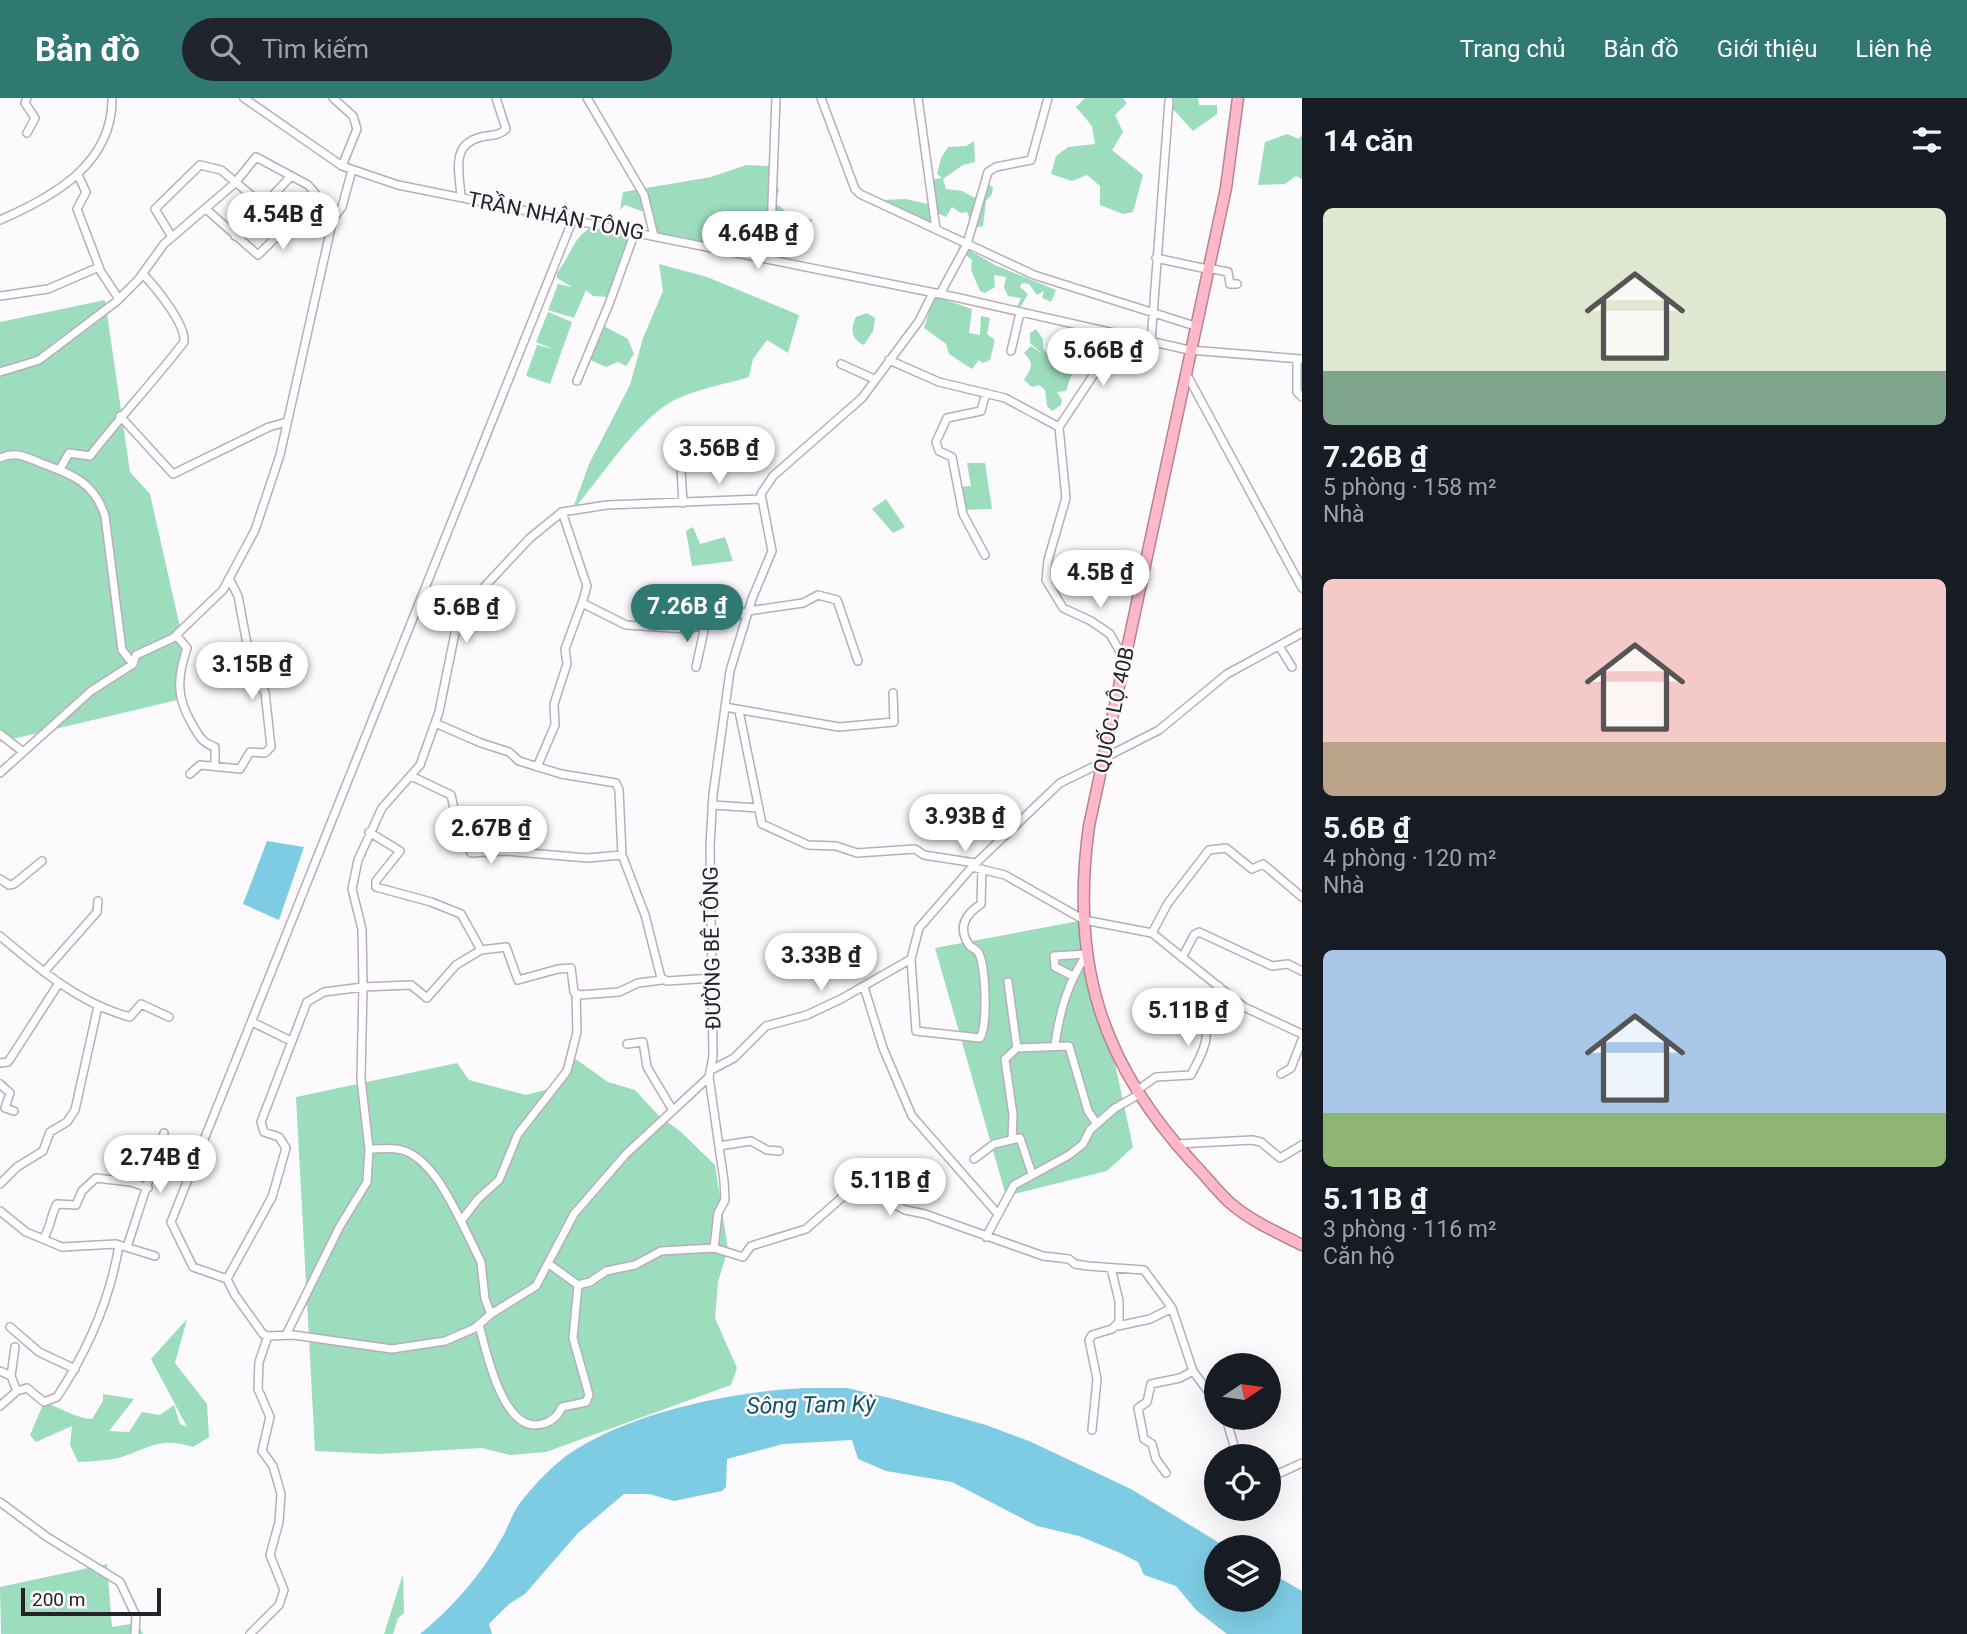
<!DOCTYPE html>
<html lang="vi">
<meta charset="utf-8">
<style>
:root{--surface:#171b24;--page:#20242c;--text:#f1f3f6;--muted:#9ea1a6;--accent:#307872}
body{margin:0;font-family:Roboto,sans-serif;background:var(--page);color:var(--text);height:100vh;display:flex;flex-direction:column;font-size:26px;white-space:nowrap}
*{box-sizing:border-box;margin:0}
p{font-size:23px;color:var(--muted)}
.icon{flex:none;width:38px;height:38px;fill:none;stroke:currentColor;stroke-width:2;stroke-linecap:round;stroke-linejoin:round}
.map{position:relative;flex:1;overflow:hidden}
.details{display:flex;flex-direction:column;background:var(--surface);width:665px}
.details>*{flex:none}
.needle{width:46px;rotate:77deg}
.fabs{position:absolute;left:1204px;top:1255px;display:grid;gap:14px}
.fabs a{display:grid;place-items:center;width:77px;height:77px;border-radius:50%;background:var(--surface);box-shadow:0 7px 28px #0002;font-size:35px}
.scale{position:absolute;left:21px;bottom:18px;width:140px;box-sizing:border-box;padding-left:7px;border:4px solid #272229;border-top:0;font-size:19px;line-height:24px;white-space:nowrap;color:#272229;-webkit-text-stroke:5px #fcfafd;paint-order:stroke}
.price{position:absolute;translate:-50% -60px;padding:0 16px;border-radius:24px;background:#fff;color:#222;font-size:23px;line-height:46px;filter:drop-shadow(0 2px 4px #0008)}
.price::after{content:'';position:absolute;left:50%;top:42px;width:21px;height:16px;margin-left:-10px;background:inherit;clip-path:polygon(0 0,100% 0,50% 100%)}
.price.on{background:var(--accent);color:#fff}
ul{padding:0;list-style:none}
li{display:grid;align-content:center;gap:14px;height:371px;padding:0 21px}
li span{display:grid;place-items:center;height:217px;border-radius:10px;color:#555}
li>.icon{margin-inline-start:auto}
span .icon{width:126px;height:126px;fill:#fffc;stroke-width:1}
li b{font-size:30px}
h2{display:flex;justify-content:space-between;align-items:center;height:84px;padding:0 21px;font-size:30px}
header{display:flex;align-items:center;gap:42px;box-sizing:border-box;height:98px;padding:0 35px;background:var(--accent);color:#fff}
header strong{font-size:33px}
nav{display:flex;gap:38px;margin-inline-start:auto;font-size:24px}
.search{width:490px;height:63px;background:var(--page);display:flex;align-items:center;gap:18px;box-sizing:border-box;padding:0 24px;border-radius:38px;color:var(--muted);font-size:26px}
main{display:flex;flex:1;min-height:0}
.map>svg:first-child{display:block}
.green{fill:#9cddbd}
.water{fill:#7ecce4}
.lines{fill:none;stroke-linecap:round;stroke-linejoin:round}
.minor-casing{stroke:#b8acbd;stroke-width:10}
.highway-casing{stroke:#b38492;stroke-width:13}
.minor{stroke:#fff;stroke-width:7}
.highway{stroke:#ffb8ca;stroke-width:10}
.labels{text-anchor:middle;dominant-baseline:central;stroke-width:5;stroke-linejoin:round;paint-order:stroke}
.street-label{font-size:21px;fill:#272229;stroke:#fcfafd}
.water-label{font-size:23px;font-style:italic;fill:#0f5263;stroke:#fcfafd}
</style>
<header>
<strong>Bản đồ</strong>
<div class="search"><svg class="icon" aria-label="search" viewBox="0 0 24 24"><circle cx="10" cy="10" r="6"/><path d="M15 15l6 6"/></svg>Tìm kiếm</div>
<nav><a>Trang chủ</a><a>Bản đồ</a><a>Giới thiệu</a><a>Liên hệ</a></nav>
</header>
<main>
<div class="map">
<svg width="1302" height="1536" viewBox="0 0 1302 1536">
<rect width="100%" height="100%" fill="#fcfafd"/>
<path class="green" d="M1085 0H1123L1127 5 1115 17 1123 34 1112 52 1143 77 1133 114 1123 116 1100 107V88L1087 77 1072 83 1051 76 1056 58 1068 49 1095 46 1092 28 1076 9Z
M1170 0H1198L1199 7H1217V16L1193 33 1171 9Z
M1287 36 1299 41 1302 36V81L1296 78 1285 86 1258 87 1265 44Z
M974 43 975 64 963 67 943 81 946 91 962 93 975 100 988 68H992L993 74 987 86 993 89 992 96 986 103 983 128 973 130 967 114 961 115 952 109 946 119 937 115 925 83 942 80 937 76 941 60 948 49 966 48Z
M746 67 771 68 779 93 774 104 788 115 813 122 792 142 776 144 771 157 650 134 652 117 625 107 620 112 623 94 711 79Z
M905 101 933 107 937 133 900 119 885 109 883 102Z
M590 130 628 139 620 175 608 199 593 198 586 192 574 220 548 212 558 186 572 189 557 180V175C570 159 573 140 590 130Z
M960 147 995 167 1056 192 1051 204 1042 200 1044 193 1037 197 1029 186 1022 185 1020 189 1028 196 1020 210H1016L1021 200 1008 198 1004 190 1006 179 994 177 995 189 985 195 980 193 971 172 972 162 958 151Z
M659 166 707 179 799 217 788 255 767 242 753 261 749 279C723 287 689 292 666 307 631 331 601 380 572 413L589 366 630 287 643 240 663 193Z
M934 198 972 211 969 235 980 237 981 218 990 220 987 236 995 242 990 262 983 265 979 262 972 271 949 256 946 246 924 230Z
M105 202 130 374 150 396 186 556 182 593 186 600 0 644V224Z
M548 214 572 224 550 286 526 278 537 247 553 251 536 244Z
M867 215 875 220 873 233 864 247C851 241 850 231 856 219Z
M602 227 628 241 634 256 626 268 618 264 606 269 588 261Z
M1036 231 1043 241V251L1047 255H1056L1061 261H1069L1076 274 1071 278 1066 293 1057 294 1062 302 1061 307 1052 313 1047 308 1045 292 1039 287 1032 289 1024 282C1031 271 1035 265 1024 255L1031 248 1043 256 1030 245V235Z
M967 365H985L992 411 960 412 957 389 971 388Z
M886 401 905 429 893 435 872 411Z
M693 429 700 446 725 439 733 463 692 468 686 433Z
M1084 822 1133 1049 1107 1073 1006 1098 935 850Z
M570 957 608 984 635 992 658 1017 681 1034 715 1067 728 1151 718 1184 715 1220 737 1270 731 1287 546 1354 510 1357 482 1350 379 1356 315 1353 296 999 457 965 469 982 526 997 560 988Z
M187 1221 175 1265 207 1306 209 1339 193 1349C158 1338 149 1351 118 1360 106 1363 91 1363 78 1364L70 1347 72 1328 36 1344 30 1337 44 1304C61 1310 75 1320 92 1321L103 1303V1296L134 1301 109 1333 129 1334 142 1314 160 1317 174 1307 180 1326 187 1329 151 1261Z
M107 1466 112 1529 137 1525 143 1536H1L0 1489Z
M403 1476 404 1515 398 1520 393 1536H384Z"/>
<path class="water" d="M267 743 304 749 279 822 243 806Z
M803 1290H847L894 1301 986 1327 1029 1343 1131 1391 1226 1449H1216V1502H1269V1474L1302 1493V1536H1227L1196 1512 1176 1488 1144 1477 1138 1464 1118 1454 1079 1438 1037 1428 952 1384 886 1373 858 1361 852 1342 783 1346 727 1361 726 1389 722 1393 674 1403 649 1396H624L578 1435 525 1496 509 1506 489 1526 492 1536H420C451 1511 480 1478 500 1443 508 1431 511 1417 520 1405 534 1387 557 1362 578 1350 639 1313 732 1294 803 1290Z"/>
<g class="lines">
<defs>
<path id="minor" d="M27 0 25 5 35 20 27 35
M244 0 342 68 398 87 955 199 1189 252 1302 261
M333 0 353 18 357 31 342 68
M587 0 644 97 654 138
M821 0 855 91 860 96 1034 177 1195 228
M918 0 936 131
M78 77 86 94 77 111 101 174 119 201
M461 99C459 70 450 44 486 38 494 37 500 37 506 31L496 0
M573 121 171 1124 193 1169 227 1181 272 1099 286 1050 279 1039 264 1034 261 1024 307 904 324 894 363 889 362 831 352 791 358 762 382 710 420 667 439 614 457 525 471 503 530 440 562 414 607 407 761 401
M0 122C53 99 113 66 112 0
M235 138 291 78
M172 139 155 111 200 67 221 72 288 128
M1156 160 1207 171
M770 161 776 0
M1208 170 1228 174 1230 186H1237
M940 196 967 146 988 74 996 69 1031 62 1048 0
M0 198 48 191 99 169
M1106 234 1098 270 1059 329 1066 400 1048 462 1046 482 1063 510 1091 523 1110 536 1124 561
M1151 244 1169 3
M1011 253 1020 215
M1297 261V294L1302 299
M889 262 939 284 1005 300 1059 329
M841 266 874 281
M0 274 39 262 117 203 138 182 164 146 235 85 256 59 308 87 315 95 308 108 258 157 206 111
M1186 275 1302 490
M577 283 609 206 635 134
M120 318 173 376 269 329 287 324
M676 344 680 352 683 405
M0 360C17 353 25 359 41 365 73 377 94 384 105 418L122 552 133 566
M60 371 69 355 90 358C120 319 154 283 184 244 186 226 156 190 143 176
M562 414 587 488 582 505
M985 457 963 416 952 359 939 353 936 344 947 320 981 313 986 295
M1046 482 1076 473
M176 537 187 550C177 580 176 599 192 626 199 638 202 645 215 649V667
M1279 548 1292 569
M696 569 705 528
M725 609 839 629 894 624 893 595
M739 613 762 726 808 747 836 748 857 755 915 751 924 757 975 765
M435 625 481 645 509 654 519 663 561 676 616 685 619 692 622 757 645 817 661 880 667 883 713 880
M0 636 22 653
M1104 660 1159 632 1227 576 1302 535
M537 669 555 627 554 606 567 566 565 551 582 505 626 527 686 531 723 523 748 513 803 505 818 497 837 502 858 563
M0 675 91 593 133 566 136 557 173 540 223 492 255 432 280 357 333 121 342 109 352 72
M190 676 200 667 240 671 250 654 265 655 271 649 265 594 253 578 238 498 229 480
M411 678 451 697 458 728 471 755 505 753 587 760 622 757
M712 707 759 710
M369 734 400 753 376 783V789L431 804 461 816 481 852 506 849 518 882 558 871 571 870 574 894 580 897 619 894 638 885 662 882
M972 769 1005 777 1084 822 1152 835 1244 909 1302 936
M0 781 9 787 14 786 42 763
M1152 835 1168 805 1209 752 1226 750 1252 771 1263 766 1302 799
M0 838C39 871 80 906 130 919L141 906 169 919
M1182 860 1194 837 1199 834 1272 868 1288 866 1302 873
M911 861 916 933 980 940C988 928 986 866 978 854 976 851 972 850 969 847 957 829 966 816 981 806L982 771
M44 874 97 814 98 803
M1073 878 1055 869 1054 858 1088 856
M1008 884 1017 950 1069 948 1088 1013 1097 1026
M864 889 883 950 912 1018 997 1115
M252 924 291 943
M627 946 643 944 647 969 672 1011
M1055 946C1060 912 1068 884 1087 856
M0 965 8 964 12 958 59 885
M713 971 734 960 766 928 807 917 841 901 911 861 919 830 972 769 1060 685 1103 664
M1281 976 1291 970 1302 942
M709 979 724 1083 725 1102 718 1115 714 1150 743 1159 751 1148 806 1131 846 1096H875L905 1112 925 1116 1043 1158 1069 1161 1075 1166 1088 1168 1144 1172 1172 1210 1193 1273 1216 1304
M0 986 10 995 5 1010 14 1013
M1136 993 1156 979 1191 977C1196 966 1205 953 1206 940 1208 916 1203 909 1219 888
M1012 1041 1013 1017 1005 961 1017 950
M1177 1046 1252 1042 1261 1044 1280 1060 1302 1047
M719 1048 751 1043 767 1052 779 1053
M369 1051C380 1051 392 1049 402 1052 430 1060 449 1100 461 1123
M974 1061 994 1046 1020 1040 1032 1076
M0 1086 17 1069 43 1053 50 1034 67 1024 75 1012 98 908
M0 1113 26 1134 62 1149 116 1146 155 1158
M986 1139 1014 1087 1069 1057 1083 1046 1090 1032 1115 1010 1138 997
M43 1141C52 1127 51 1115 57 1106L76 1107 82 1093 96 1080 131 1084 148 1090
M127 1149 164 1035
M549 1166 578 1187 590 1184 606 1173 635 1167 661 1153 714 1150
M227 1181 235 1197 263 1236 268 1238 259 1264 258 1291 270 1319 262 1353 273 1368 281 1396 279 1424 270 1457 284 1492 279 1507 250 1536
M491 1216 485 1201 481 1164 461 1123 478 1101 499 1082 518 1036 567 973 577 934 576 896
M479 1227C486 1252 503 1337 542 1326 551 1324 558 1318 562 1309L586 1304 589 1297 573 1240 578 1187
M1118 1228 1150 1221 1172 1210
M10 1229 39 1254 75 1271
M286 1237 340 1128 367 1084 369 1051 361 981 363 889 411 887 427 900 456 867 481 852
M268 1238 293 1237 392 1251 445 1243 475 1230 491 1216 536 1188 574 1116 626 1056 709 979 713 958 710 747 713 697 730 573 752 501 772 453 761 396 773 378 862 300 919 223 933 195
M15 1249 11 1278 17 1293 27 1290 44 1304 57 1299C88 1252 110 1202 119 1147
M0 1273 11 1278
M0 1308 17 1293
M1226 1320 1237 1358
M1092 1332 1097 1281 1089 1242 1092 1237 1112 1231 1119 1224V1203L1111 1170
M1166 1375 1156 1361 1152 1346 1144 1341 1138 1310 1147 1304 1151 1286 1180 1280 1193 1273
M1269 1380 1302 1365
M0 1404 47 1439 120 1484 136 1518 135 1536"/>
<path id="highway" d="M1238 0 1226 90 1089 728C1070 864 1100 964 1193 1065 1205 1077 1216 1092 1229 1104 1249 1122 1278 1135 1302 1147"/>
</defs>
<use href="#minor" class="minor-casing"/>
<use href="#highway" class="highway-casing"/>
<use href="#minor" class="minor"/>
<use href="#highway" class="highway"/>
</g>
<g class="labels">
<g class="street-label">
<text transform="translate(556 118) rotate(11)">TRẦN NHÂN TÔNG</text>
<text transform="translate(1114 612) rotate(-78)">QUỐC LỘ 40B</text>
<text transform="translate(712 850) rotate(-91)">ĐƯỜNG BÊ TÔNG</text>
</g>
<g class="water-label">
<text transform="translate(811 1307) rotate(-1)">Sông Tam Kỳ</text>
</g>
</g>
</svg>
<div class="fabs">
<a><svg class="needle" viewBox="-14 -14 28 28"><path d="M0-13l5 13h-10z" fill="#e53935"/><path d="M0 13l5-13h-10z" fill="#9ea1a6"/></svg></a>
<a><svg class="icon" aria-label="locate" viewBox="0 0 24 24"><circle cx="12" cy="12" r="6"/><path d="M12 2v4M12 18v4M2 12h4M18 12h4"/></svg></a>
<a><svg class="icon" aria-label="layers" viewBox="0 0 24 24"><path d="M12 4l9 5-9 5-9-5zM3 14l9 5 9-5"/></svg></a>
</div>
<div class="scale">200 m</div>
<b class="price" style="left:283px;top:154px">4.54B ₫</b>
<b class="price" style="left:758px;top:173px">4.64B ₫</b>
<b class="price" style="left:1103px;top:290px">5.66B ₫</b>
<b class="price" style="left:719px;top:388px">3.56B ₫</b>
<b class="price" style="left:1100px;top:512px">4.5B ₫</b>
<b class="price on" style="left:687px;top:546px">7.26B ₫</b>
<b class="price" style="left:466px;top:547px">5.6B ₫</b>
<b class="price" style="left:252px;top:604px">3.15B ₫</b>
<b class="price" style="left:965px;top:756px">3.93B ₫</b>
<b class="price" style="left:491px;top:768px">2.67B ₫</b>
<b class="price" style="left:821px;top:895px">3.33B ₫</b>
<b class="price" style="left:1188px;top:950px">5.11B ₫</b>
<b class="price" style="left:160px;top:1097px">2.74B ₫</b>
<b class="price" style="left:890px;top:1120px">5.11B ₫</b>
</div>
<section class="details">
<h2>14 căn<svg class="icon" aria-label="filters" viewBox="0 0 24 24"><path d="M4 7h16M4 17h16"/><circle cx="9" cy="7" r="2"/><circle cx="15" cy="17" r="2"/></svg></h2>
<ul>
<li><span style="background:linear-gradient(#dfe7d0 75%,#7fa58c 0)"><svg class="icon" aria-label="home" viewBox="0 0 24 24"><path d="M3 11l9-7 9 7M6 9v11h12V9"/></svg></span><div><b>7.26B ₫</b><p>5 phòng · 158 m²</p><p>Nhà</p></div></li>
<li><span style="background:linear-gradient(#f6c9c9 75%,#b9a48a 0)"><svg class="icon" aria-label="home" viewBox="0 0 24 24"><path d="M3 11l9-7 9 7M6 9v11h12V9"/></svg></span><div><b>5.6B ₫</b><p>4 phòng · 120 m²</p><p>Nhà</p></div></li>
<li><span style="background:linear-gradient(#a9c7e8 75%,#8fb573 0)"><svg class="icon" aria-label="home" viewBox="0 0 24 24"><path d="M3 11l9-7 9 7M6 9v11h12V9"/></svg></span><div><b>5.11B ₫</b><p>3 phòng · 116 m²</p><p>Căn hộ</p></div></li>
</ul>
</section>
</main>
